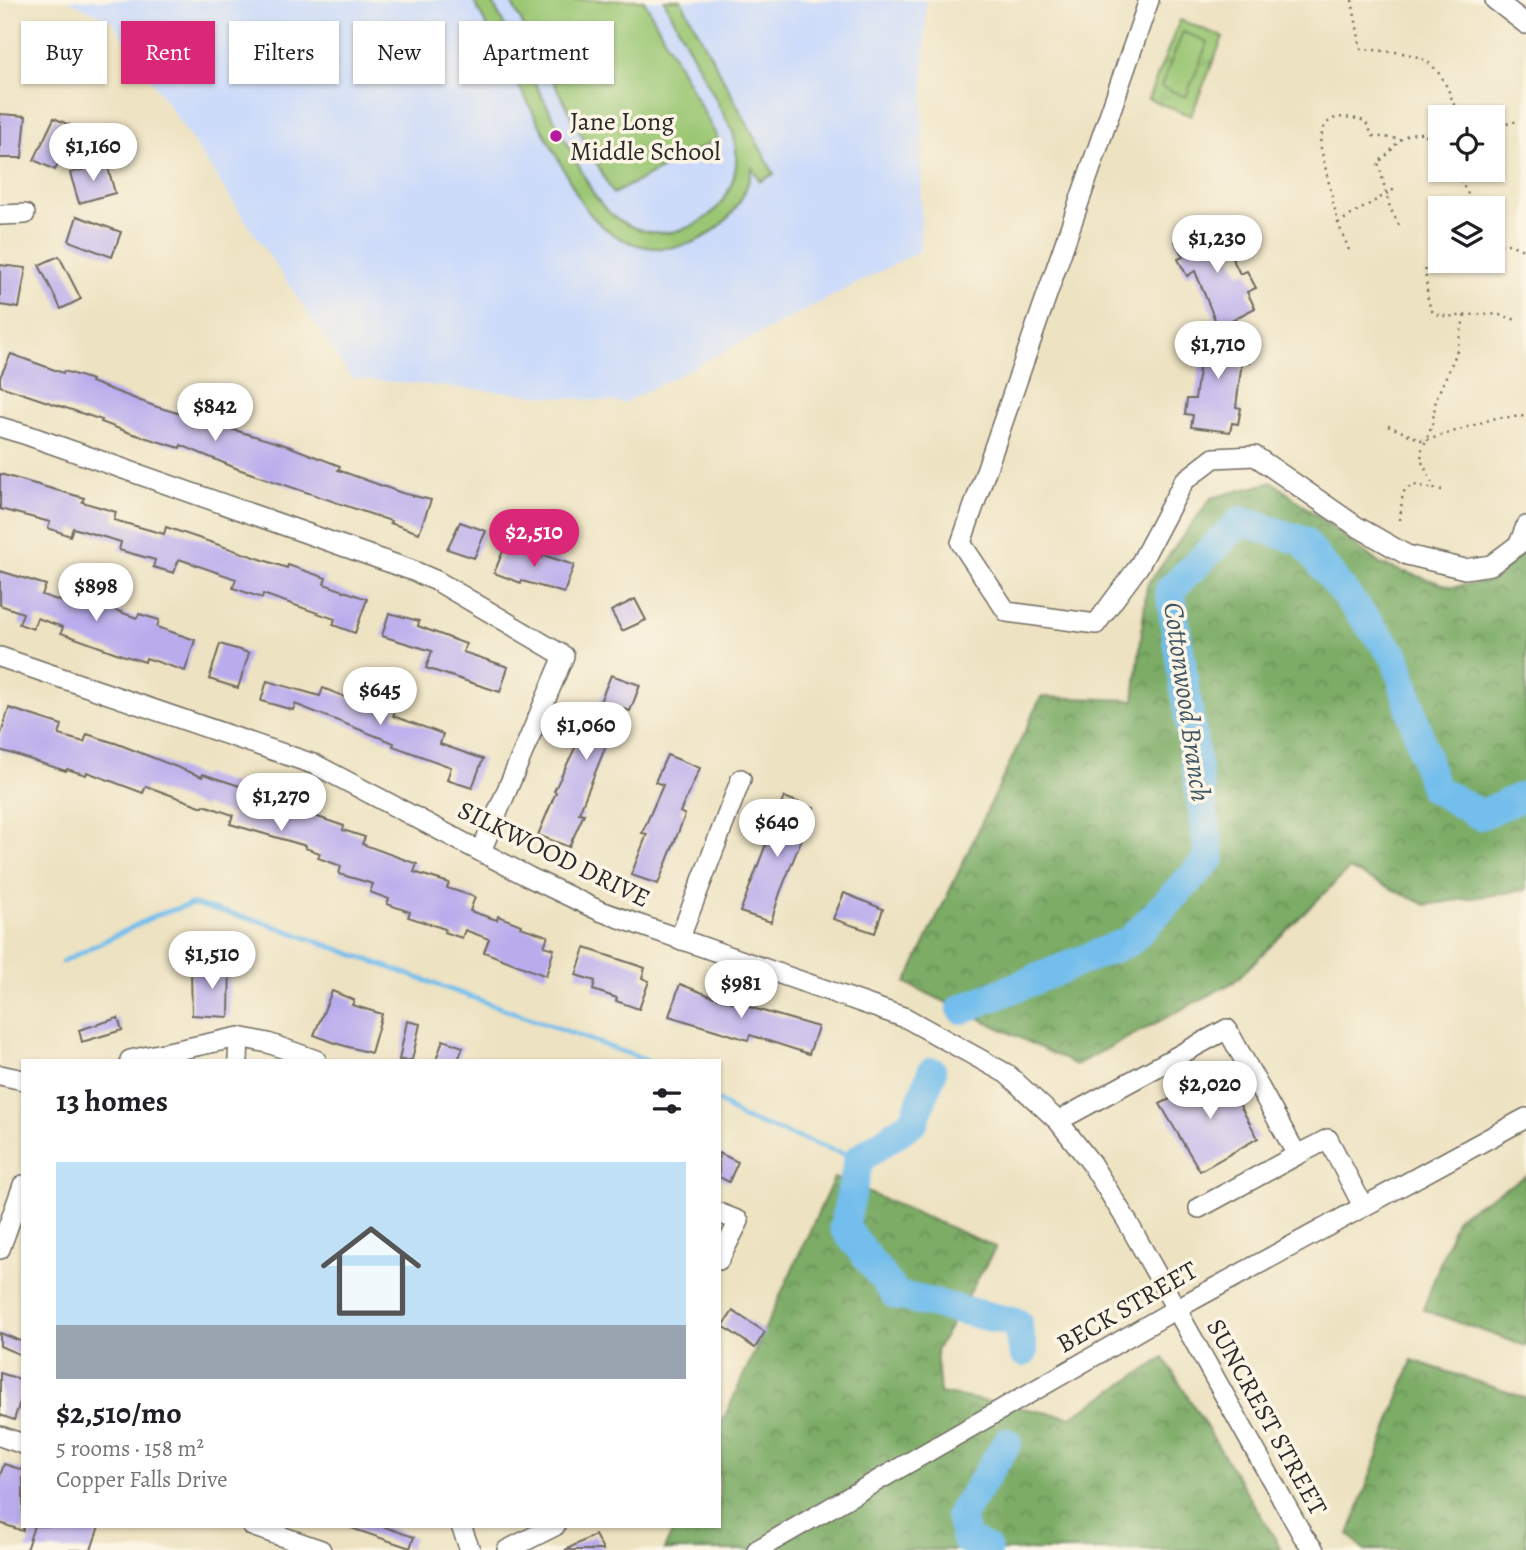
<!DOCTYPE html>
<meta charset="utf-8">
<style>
:root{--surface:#fff;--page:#f2f2f2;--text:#202124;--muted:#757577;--line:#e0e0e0;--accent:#db2777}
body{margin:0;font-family:Alegreya,serif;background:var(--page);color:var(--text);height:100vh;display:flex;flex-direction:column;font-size:26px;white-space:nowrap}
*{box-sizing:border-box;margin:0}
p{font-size:23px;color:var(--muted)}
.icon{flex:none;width:38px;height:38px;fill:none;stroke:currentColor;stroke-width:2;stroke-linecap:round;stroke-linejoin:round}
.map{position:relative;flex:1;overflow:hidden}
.side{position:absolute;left:21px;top:1059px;width:700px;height:469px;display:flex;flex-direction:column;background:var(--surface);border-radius:0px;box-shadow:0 2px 5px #0004}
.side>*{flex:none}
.top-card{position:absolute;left:21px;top:21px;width:700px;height:63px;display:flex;gap:14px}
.fabs{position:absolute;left:1428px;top:105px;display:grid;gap:14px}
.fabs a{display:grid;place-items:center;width:77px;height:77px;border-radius:0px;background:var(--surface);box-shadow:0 2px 5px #0004;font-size:35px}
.price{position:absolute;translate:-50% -60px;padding:0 16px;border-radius:24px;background:#fff;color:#222;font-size:23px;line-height:46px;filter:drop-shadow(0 2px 4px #0008)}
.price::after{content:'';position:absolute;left:50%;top:42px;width:21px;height:16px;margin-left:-10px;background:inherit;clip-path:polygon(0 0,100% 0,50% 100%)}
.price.on{background:var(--accent);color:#fff}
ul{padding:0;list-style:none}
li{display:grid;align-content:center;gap:14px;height:371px;padding:0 35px}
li+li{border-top:2px solid var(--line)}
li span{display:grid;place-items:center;height:217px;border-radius:0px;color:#555}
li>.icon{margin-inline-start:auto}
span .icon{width:126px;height:126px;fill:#fffc;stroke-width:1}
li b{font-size:30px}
h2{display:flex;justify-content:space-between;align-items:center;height:84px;padding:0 35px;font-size:30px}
.chip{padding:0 24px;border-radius:0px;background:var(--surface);box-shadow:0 2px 5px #0004;font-size:24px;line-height:63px}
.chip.on{background:var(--accent);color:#fff}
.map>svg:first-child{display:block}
.built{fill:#ccdbfa}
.forest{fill:url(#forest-crowns);stroke:#546c48;stroke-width:2}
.park{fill:url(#park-tufts);stroke:#637950;stroke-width:2}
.pitch{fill:#9bc775;stroke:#637950;stroke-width:2}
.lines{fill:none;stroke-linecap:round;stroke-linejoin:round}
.stream{stroke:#73beec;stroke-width:5}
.river{stroke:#73beec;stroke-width:30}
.building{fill:#b9aced}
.minor-casing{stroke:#6f6b60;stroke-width:22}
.path{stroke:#6f6b60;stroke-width:2.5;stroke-dasharray:2 5;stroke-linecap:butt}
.minor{stroke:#fff;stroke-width:19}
.poi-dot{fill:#b5179e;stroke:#fcf5e5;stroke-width:2.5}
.labels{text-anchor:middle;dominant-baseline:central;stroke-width:7;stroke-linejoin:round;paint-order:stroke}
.poi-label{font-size:26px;fill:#2b2b2b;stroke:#fcf5e5;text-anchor:start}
.street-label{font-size:26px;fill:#2b2b2b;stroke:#fcf5e5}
.water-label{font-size:28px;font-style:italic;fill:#415765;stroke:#fcf5e5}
</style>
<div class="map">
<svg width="1526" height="1550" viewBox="0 0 1526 1550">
<defs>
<pattern id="forest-crowns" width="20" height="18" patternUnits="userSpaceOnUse" patternTransform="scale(1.75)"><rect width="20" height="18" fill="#7cac66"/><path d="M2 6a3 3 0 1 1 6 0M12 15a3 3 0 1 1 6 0" fill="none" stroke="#668c54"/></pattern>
<pattern id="park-tufts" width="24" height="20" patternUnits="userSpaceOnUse" patternTransform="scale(1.75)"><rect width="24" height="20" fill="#9bc775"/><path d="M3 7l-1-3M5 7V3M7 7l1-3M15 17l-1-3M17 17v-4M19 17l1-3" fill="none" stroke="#7fa260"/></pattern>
</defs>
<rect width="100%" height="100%" fill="#fcf5e5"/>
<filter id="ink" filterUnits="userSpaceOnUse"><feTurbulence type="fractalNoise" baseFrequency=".0143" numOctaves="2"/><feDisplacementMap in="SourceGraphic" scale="14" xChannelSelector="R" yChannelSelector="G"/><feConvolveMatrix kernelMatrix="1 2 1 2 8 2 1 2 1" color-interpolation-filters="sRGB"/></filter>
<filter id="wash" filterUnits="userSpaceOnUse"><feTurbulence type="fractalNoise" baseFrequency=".00686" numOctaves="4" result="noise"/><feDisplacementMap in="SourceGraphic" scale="28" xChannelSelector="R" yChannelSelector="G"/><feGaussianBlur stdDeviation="1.57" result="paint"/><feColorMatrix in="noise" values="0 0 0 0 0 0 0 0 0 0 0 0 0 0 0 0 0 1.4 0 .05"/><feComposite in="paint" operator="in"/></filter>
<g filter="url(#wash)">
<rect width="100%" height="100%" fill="#ede2c1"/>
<path class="built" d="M68 0H926L920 251 624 403 351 378 112 21Z"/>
<path class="forest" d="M1273 482 1380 564 1452 587 1493 581 1526 550V890L1426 905 1349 869 1234 982 1076 1065 906 983 1041 697 1134 700 1147 585 1211 498Z
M1526 1176V1346L1423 1310 1457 1217Z
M834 1178 996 1247 936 1351 940 1393 1071 1417 1164 1358 1282 1550H664L675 1526H719V1429Z
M1412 1360 1526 1398V1550H1364L1349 1535Z"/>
<path class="park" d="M1180 20 1223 37 1191 116 1148 99Z"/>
<path class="pitch" d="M473 0H491L593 193C644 272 757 223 733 132L664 0H681L774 174 760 181 752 168C734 257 629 278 580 200Z
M510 0H644L718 139 613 194Z
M1183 32 1208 42 1186 97 1161 87Z"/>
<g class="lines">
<path class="stream" d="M62 962 157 915 192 904 260 921 646 1060
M719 1101 740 1117 859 1159"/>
<path class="river" d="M962 1009 1130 941 1210 858 1170 590 1241 521 1303 541 1396 658 1434 788 1480 815 1526 795
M932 1072 914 1121 859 1159 844 1227 896 1295 1017 1323 1023 1352
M987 1550 966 1539 960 1516 1007 1443"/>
</g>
<g id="blocks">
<path class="building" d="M0 114 26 116 22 158H0Z
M54 118 76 128 55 170 34 160Z
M107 164 115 193 79 203 70 173Z
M77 216 121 232 112 257 69 241Z
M1209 225 1214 236 1220 233 1240 274 1247 271 1256 288 1247 292 1255 308 1218 327 1195 271 1187 276 1178 259 1183 257 1175 241Z
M59 256 81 299 61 309 39 265Z
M0 265 26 268 19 308 0 305Z
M1201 329 1242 335 1241 344 1252 346 1249 362 1242 361 1236 407 1241 408 1238 424 1232 423 1230 432 1191 427 1193 415 1185 414 1187 399H1195L1201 355 1198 354Z
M11 354 63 373 64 371 92 380 91 382 154 406 288 446 340 466 338 470 402 493 431 500 419 533 390 523 391 521 238 469 181 445 180 448 130 433 101 422 102 420 0 386V377Z
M0 474 84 498 82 502 116 512 114 520 164 534 166 527 287 568 288 565 326 578 324 584 367 599 355 633 333 625 335 619 263 594 262 598 233 588 236 579 179 559 174 573 153 567 155 560 119 550 121 542 73 528 70 536 48 528 50 522 0 509Z
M460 522 486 531 474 558 447 549Z
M506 544 542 558 543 555 574 565 564 593 522 581 521 583 494 573Z
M0 571 46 585 42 595 72 605 77 591 99 600 98 604 137 618 139 614 159 620 157 627 195 640 185 671 146 658 145 662 122 655 61 633 63 627 37 618 33 629 19 624 23 613 0 605Z
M635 599 646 620 622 631 611 611Z
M389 613 419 621 418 626 466 644 463 652 508 667 500 692 426 668 432 651 382 636Z
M220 644 249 653 238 688 209 679Z
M611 675 640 685 630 711 621 708 579 813 584 814 569 847 538 835 556 792 554 791 577 744 573 742 585 716 593 719Z
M267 681 320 696 323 688 365 705 367 699 396 709 393 716 443 734 440 744 483 759 472 788 447 780 451 767 393 746 394 743 295 704 293 710 261 701Z
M9 708 62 725 59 735 84 742 87 734 118 744 202 777 203 774 255 791 252 800 276 807 278 800 307 809 306 813 344 826 343 830 365 837 362 844 417 864 414 872 449 883 447 888 475 897 470 911 497 920 498 916 521 925 520 927 548 936 544 946 554 949 546 976 484 952 489 939 465 930 462 938 444 932 445 929 408 917 410 912 387 904 389 899 370 892 373 884 339 874 341 866 318 858 320 853 305 848 306 846 230 824 233 815 204 805 203 807 146 786 143 793 87 772 86 775 67 769 66 771 0 750V737Z
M667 755 700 768 680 812 685 815 658 884 631 875 647 834 642 833 663 785 655 782Z
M784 797 814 808 780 893 771 922 740 912Z
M844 893 883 909 875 933 833 919Z
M585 948 645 968 642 978 649 981 639 1009 616 1001 617 998 593 990 595 981 576 975Z
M218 960H230L229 1017 192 1015 191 971H218Z
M680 984 708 995 818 1027 809 1054 750 1035 748 1040 669 1016Z
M332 991 354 1000 352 1005 382 1014 371 1053 338 1044 314 1035Z
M118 1018 122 1030 82 1042 79 1030Z
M407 1021 420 1024 412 1060H399Z
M443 1040 463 1047 458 1060H436Z
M1222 1073 1258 1138 1200 1171 1160 1104Z
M719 1153 738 1162 729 1182 719 1177Z
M733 1311 765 1332 755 1348 723 1326Z
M0 1333 23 1342V1356L0 1346Z
M0 1373 23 1380V1393L14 1420 0 1415Z
M4 1464 23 1470V1531L0 1523V1476Z
M34 1526H99L91 1550H26Z
M352 1526H382L414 1537 410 1548 351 1528Z
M595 1535 603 1550H565Z"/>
</g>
</g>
<g filter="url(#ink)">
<use href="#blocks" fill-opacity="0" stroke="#6f6b60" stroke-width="2"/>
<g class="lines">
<defs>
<path id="minor" d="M1149 0 961 543 1007 612 1096 624 1139 566 1184 481 1214 458 1255 456 1356 526 1407 555 1465 569 1491 565 1519 544 1526 526
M1495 0 1526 24
M0 215 25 214
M0 427 27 435 411 570 437 581 564 656 481 851
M0 657 316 765 529 877 600 911 906 1018 1007 1074 1058 1121 1091 1163 1127 1221 1303 1536 1314 1550
M679 940 741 779
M130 1060 239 1037 268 1043 316 1060
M238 1060 239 1037
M0 1075 23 1080
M1058 1121 1227 1029 1297 1155 1328 1139 1363 1206
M1199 1208 1297 1155
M719 1213 739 1221 719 1260
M0 1249 23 1185
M0 1436 23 1444
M252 1526 321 1550
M461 1526 470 1550
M507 1550 555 1526
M757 1550 1176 1309 1526 1118"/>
</defs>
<use href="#minor" class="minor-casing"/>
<path class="path" d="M1352 0 1361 49C1422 54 1438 52 1458 117
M1493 127 1518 121
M1451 170 1458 176 1468 194 1464 208
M1338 223 1398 187
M1399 225 1390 208 1378 162C1396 152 1396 131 1424 133L1440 153
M1493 245 1509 244 1526 251
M1349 250 1338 223 1320 144C1323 114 1339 114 1365 121L1373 136 1399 139
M1425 269 1428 301 1433 313C1459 323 1484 305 1518 321
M1388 426 1424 441 1496 418 1526 416
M1442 490 1435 489 1422 462 1421 452 1432 426 1436 399 1456 354 1465 314
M1400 520 1402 499 1405 489 1414 485 1435 489"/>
<use href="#minor" class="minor"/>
</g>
</g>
<circle class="poi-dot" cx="556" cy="136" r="7"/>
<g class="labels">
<g class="poi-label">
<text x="570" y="121">Jane Long<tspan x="570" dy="30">Middle School</tspan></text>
</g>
<g class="street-label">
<text transform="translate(554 854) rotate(26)">SILKWOOD DRIVE</text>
<text transform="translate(1127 1307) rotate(-30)">BECK STREET</text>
<text transform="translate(1267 1417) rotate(61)">SUNCREST STREET</text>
</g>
<g class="water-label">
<text transform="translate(1187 702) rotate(82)">Cottonwood Branch</text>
</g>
</g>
</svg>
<div class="fabs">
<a><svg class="icon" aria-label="locate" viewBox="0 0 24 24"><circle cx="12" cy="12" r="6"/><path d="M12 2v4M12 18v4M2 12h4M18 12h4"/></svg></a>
<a><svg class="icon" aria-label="layers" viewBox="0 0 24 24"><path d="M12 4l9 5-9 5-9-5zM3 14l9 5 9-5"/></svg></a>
</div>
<b class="price" style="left:93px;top:183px">$1,160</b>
<b class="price" style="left:1217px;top:275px">$1,230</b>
<b class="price" style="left:1218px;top:381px">$1,710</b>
<b class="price" style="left:215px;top:443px">$842</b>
<b class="price on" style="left:534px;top:569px">$2,510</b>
<b class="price" style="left:96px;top:623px">$898</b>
<b class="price" style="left:380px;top:727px">$645</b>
<b class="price" style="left:586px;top:762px">$1,060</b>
<b class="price" style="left:281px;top:833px">$1,270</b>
<b class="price" style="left:777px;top:859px">$640</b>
<b class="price" style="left:212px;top:991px">$1,510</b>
<b class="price" style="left:741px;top:1020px">$981</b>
<b class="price" style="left:1210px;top:1121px">$2,020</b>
<div class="top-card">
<a class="chip">Buy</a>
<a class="chip on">Rent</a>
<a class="chip">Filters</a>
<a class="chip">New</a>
<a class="chip">Apartment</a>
</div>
<section class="side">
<h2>13 homes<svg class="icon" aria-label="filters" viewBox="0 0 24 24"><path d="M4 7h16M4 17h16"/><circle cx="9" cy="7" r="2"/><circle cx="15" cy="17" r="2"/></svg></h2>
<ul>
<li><span style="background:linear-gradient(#bfe0f5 75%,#9aa5b1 0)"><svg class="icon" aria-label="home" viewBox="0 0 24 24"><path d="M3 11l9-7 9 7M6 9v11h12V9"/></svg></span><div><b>$2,510/mo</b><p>5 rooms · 158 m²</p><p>Copper Falls Drive</p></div></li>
</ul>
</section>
</div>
